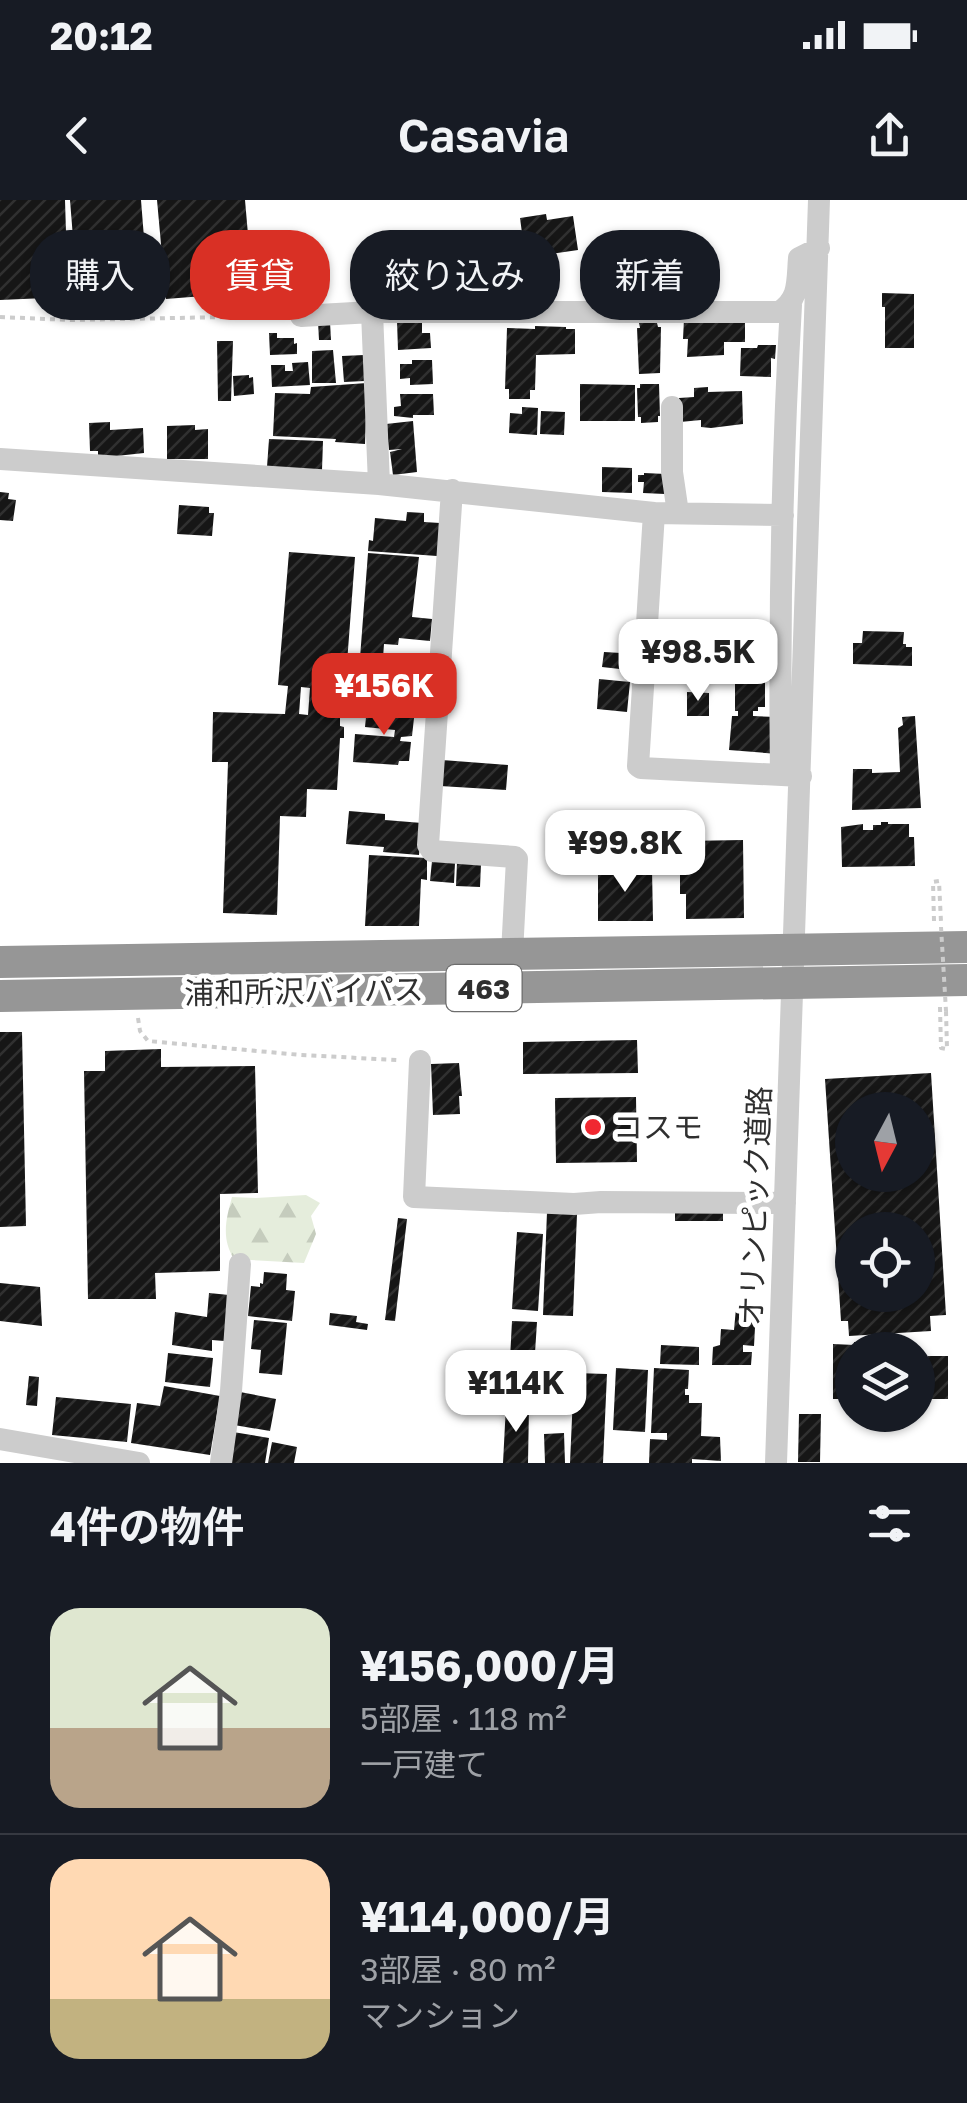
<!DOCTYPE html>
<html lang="ja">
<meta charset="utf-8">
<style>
:root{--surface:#171b24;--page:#20242c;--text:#f1f3f6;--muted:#9ea1a6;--line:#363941;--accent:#d93025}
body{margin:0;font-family:"Golos Text","Noto Sans JP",sans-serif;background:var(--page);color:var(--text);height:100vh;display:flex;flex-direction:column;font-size:38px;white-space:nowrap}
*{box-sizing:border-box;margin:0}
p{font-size:32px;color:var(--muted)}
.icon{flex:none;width:55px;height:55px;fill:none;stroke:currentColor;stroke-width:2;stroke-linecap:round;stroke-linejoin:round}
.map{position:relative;height:1263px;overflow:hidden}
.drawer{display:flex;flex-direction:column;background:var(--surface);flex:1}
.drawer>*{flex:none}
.banner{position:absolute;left:30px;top:30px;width:908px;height:90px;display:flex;gap:20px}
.needle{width:65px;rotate:187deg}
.tools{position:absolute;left:835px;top:892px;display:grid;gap:20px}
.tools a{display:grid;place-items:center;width:100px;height:100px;border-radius:50%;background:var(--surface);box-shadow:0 2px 8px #0004;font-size:50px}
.price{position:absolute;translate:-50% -85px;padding:0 22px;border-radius:20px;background:#fff;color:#222;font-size:32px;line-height:65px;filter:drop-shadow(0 2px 5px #0008)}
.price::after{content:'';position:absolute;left:50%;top:60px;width:30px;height:22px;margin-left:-15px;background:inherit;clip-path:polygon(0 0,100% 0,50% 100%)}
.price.active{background:var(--accent);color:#fff}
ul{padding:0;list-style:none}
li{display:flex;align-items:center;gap:30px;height:250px;padding:0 50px}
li+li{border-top:2px solid var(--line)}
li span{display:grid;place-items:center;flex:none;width:280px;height:200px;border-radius:30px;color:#555}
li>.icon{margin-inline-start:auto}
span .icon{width:120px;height:120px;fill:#fffc;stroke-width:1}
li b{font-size:42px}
h2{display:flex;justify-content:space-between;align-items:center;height:120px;padding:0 50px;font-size:42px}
.pill{padding:0 35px;border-radius:40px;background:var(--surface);box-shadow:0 2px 8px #0004;font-size:35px;line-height:90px}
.pill.active{background:var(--accent);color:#fff}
.status{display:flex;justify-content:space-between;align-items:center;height:70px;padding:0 50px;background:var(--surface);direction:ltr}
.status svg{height:28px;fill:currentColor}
header{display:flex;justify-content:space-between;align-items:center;height:130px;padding:0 50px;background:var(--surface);font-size:45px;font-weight:600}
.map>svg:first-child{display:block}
.forest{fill:url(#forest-firs)}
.building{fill:url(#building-hatch);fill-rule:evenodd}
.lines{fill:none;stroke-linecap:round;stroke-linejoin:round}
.path{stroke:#ccc;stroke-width:4;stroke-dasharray:5 5;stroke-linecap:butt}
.minor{stroke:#ccc;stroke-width:22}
.highway{stroke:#969696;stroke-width:32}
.path-bridge{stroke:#ccc;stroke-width:4;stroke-dasharray:5 5;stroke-linecap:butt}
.poi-dot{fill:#f02831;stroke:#fff;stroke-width:4}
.labels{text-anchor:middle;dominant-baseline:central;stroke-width:10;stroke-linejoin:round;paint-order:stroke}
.shield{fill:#fff;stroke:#6d6d6d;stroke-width:2.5}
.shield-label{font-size:28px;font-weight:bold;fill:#2f2f2f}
.street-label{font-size:30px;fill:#2f2f2f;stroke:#fff}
.poi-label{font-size:30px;fill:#2f2f2f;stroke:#fff;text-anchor:start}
</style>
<div class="status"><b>20:12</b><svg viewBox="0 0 49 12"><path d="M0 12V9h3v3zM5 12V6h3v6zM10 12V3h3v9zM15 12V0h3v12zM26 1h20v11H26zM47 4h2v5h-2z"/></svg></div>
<header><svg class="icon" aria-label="back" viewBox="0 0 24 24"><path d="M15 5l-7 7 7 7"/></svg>Casavia<svg class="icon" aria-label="share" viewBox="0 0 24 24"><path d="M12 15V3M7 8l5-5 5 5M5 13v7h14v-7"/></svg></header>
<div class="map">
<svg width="967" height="1263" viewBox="0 0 967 1263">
<defs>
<pattern id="forest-firs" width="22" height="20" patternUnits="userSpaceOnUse" patternTransform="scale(2.5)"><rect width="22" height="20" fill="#e5eddc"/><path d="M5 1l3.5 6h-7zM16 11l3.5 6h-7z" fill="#c5ccbd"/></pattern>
<pattern id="building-hatch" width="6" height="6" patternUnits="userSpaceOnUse" patternTransform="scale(2.5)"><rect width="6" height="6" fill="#161616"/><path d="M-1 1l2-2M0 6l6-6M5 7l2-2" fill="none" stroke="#303030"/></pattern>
</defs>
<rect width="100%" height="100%" fill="#fff"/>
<path class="forest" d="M306 995 320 1003 311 1016 316 1034 304 1063 234 1059C221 1038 226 1019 232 997L256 998Z"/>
<path class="building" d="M0 0H65L68 97 0 100Z
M70 0H141L146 63H151L155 107 79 113Z
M157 0H245L253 92 166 99Z
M546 14 547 20 573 16 578 50 530 57 526 33H522L520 18Z
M523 37 526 59 506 63 502 41Z
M882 93 914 94V148H885V107H882Z
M684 119H745V142H724V155L687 157 688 139H683Z
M397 121H422V133H430L431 148 398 150Z
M318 122H330L331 140H319Z
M639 123H657L658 127H661L660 173 639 174 637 128H640Z
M535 126 566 127V129H575V154L536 155 535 190H530V199H509V189H505L507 128 535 129Z
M269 133H277V138H294V144L297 143V154L270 155Z
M217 141H233L231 201H218Z
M758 145H776L775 159 771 158V177L740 176 741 148H757Z
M333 150 336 183H312V151Z
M364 155 365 181 344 182 342 156Z
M412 160H432L433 184 410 185V178L400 179V164H412Z
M308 162 310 185 272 187 271 165H285V171H293L292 163Z
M249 175V178L253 177 254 194 234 196 233 176Z
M367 183 365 244 335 242 336 239 273 236 275 193 310 194 311 187Z
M580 184 635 185V221H580Z
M640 184H659L660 216H658V222L641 223V217H638L637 188H640Z
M708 187V192L742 191 743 224 711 228 701 227V220L680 222 679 198 694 197V188Z
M400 194H433L434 215H413V218L394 216V207L401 206Z
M522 207 538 208 537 235 509 233 510 213 522 214Z
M541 211 565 212 564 235 540 234Z
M413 221 417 272 393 275 390 252 402 249 389 250 386 224Z
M110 222V230L143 228 144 253 98 258V251H90L89 223Z
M195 225V230L208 229V259H167V226Z
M269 239 323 241 322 270 267 267Z
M602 267 632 268V293L602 292Z
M644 273 666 274 665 294 643 293 644 282H638V275H644Z
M0 292 9 293 8 299 16 300 13 321 0 320Z
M179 305 209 307V313H214L212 336 177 334Z
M407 312 424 313V322L440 323 437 356 368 351 369 340 373 341 375 318 406 321Z
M289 352 355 357 343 516 340 515V526L344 527V538H340L337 590 307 589 306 617 280 616 277 715 223 713 228 562H212L213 512 285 514 288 486 278 485ZM301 487 310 488 308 515 299 514Z
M368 353 419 357 412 417 432 419 430 441 399 438 398 445 384 444 382 472 359 471Z
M863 431 904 432 903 444H906V447H912V466L853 464V443H862Z
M604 452 621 453 620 469 602 467Z
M383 469 432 474 430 491 405 488 399 480 381 479Z
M735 478 765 481V507H758V511H753V516L777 517 778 554 729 550 732 516H738V511H735Z
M599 479 630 482 627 512 597 509Z
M687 492 709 493V516H687Z
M367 507 396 509V513L410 515V518H414L412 536 401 537 400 541 411 542 409 561H399L398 565 353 562 355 534 394 537 395 530 365 527Z
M915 516 921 608 852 610 853 569H872V573L900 572 898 528 903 525 902 517Z
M442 560 508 565 506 590 440 586Z
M349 611 385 614V620L422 623 419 655 383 652 384 647 346 644Z
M881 622H888V624H909V637H914L915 666 842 667 841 627 863 624V630H873V625H881Z
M743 640 744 718 686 719V694H680V669L686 668V641Z
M369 655 427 658V680L421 679 419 726H365Z
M432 661 455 663 454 683 430 681Z
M457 662 481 664 480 687 456 686Z
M652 669 653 721H598V670Z
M0 832H22L26 1026 0 1027Z
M637 840 638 873 523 874V842Z
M161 849V867L255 866 258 993 220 994V1071L155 1073 156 1099H88L84 871H105V851Z
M459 863 462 896H459L460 914 433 915 431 864Z
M931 873 946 1115 930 1116 931 1131 849 1136 848 1121H841L825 879ZM852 910H918V975H852ZM852 1030H918V1095H852Z
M636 897 637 962 556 963 555 898Z
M675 1008H723V1021H675Z
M547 1012 577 1014 573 1116 543 1115Z
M398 1018 407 1019 395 1121 385 1120Z
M517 1032 543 1034 538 1111 512 1109Z
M264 1072 287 1074 286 1090 295 1091 292 1121 248 1116 251 1086 260 1087V1083L263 1084Z
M0 1083 40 1087 42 1126 0 1121Z
M209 1093 229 1095 224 1141 212 1140V1151L172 1145 175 1112 207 1117Z
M736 1108 756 1109 754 1146 743 1145V1152H752L751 1165H712L713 1147 720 1145 721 1129 734 1130Z
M330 1113 357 1116 356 1122 368 1124 367 1130 329 1125Z
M254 1120 287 1123 282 1175 259 1173 261 1150 251 1149Z
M512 1121 537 1122 532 1199 508 1197Z
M854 1142H898L897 1144H908V1150H852V1199H833V1144L854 1145Z
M661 1145 699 1147V1165L660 1164Z
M168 1153 213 1158 210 1187 165 1182Z
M928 1156H948V1199H918V1162H928Z
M616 1168 648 1170 645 1232 613 1230Z
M654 1168 689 1170 688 1189H685V1195H689V1203H702L701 1236 720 1237 721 1261 692 1259V1263H649L650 1239 667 1240V1233H651Z
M574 1173 607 1174 603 1263H570Z
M29 1176 39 1177 37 1206 26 1205Z
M164 1186 220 1196 210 1255 131 1243 137 1203 160 1206Z
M240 1192 276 1199 270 1231 234 1225Z
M56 1197 131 1204 127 1242 52 1235Z
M506 1205 529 1206 528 1263H503Z
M799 1214H821L820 1262H798Z
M233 1232 269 1238 265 1263H228Z
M564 1233 565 1263H545L544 1234Z
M272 1242 297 1247 294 1263H268Z"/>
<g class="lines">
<path class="path" d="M0 117 70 120 280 116
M934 721 933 682 939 681 941 722
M940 807 941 848 947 849 946 811
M138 818 140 831 148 841 301 855 397 860"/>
<path class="minor" d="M372 112 379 284
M301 116 372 112H779C800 99 797 81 799 58L819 48
M672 207V272L678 313
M0 259 379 284 654 313 638 566 641 568 801 576
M452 290 428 645 432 651 515 657 517 659 512 753
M654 313 783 315
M781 575C779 418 782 261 791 105
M420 861 414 997 574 1004 601 1002 785 1003
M0 1239 139 1263
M221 1263 231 1191 240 1064
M776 1263 819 0"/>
<path class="highway" d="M0 762 967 747
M0 796 967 780"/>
<path class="path-bridge" d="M941 727 946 811"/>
</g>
<circle class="poi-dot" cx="593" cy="927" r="10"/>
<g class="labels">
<rect class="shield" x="446.5" y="765" width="75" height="46" rx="8"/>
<g class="shield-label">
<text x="484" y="788">463</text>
</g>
<g class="street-label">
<text transform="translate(304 791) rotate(-1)">浦和所沢バイパス</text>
<text transform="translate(755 1006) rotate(-88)">オリンピック道路</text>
</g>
<g class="poi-label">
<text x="613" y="927">コスモ</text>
</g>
</g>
</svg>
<div class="tools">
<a><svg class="needle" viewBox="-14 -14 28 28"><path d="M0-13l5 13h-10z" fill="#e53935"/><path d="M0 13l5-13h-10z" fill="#9ea1a6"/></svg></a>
<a><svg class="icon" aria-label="locate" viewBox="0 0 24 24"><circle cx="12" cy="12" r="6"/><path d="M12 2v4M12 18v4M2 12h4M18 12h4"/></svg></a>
<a><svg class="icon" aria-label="layers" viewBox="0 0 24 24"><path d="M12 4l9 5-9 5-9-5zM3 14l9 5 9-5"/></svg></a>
</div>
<b class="price" style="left:698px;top:504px">¥98.5K</b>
<b class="price active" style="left:384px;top:538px">¥156K</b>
<b class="price" style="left:625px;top:695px">¥99.8K</b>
<b class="price" style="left:516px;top:1235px">¥114K</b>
<div class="banner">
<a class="pill">購入</a>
<a class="pill active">賃貸</a>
<a class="pill">絞り込み</a>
<a class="pill">新着</a>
</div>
</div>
<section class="drawer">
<h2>4件の物件<svg class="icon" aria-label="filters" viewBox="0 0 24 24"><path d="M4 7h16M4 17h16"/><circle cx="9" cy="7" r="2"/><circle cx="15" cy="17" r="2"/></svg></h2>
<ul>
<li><span style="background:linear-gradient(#dfe7d0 60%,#b9a48a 0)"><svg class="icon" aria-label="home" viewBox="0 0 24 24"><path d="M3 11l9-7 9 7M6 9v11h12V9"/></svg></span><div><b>¥156,000/月</b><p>5部屋 · 118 m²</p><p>一戸建て</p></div></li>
<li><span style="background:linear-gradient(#ffd9b3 70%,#c2b280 0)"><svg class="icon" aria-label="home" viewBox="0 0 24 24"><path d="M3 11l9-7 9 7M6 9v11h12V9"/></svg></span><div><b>¥114,000/月</b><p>3部屋 · 80 m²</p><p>マンション</p></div></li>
</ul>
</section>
